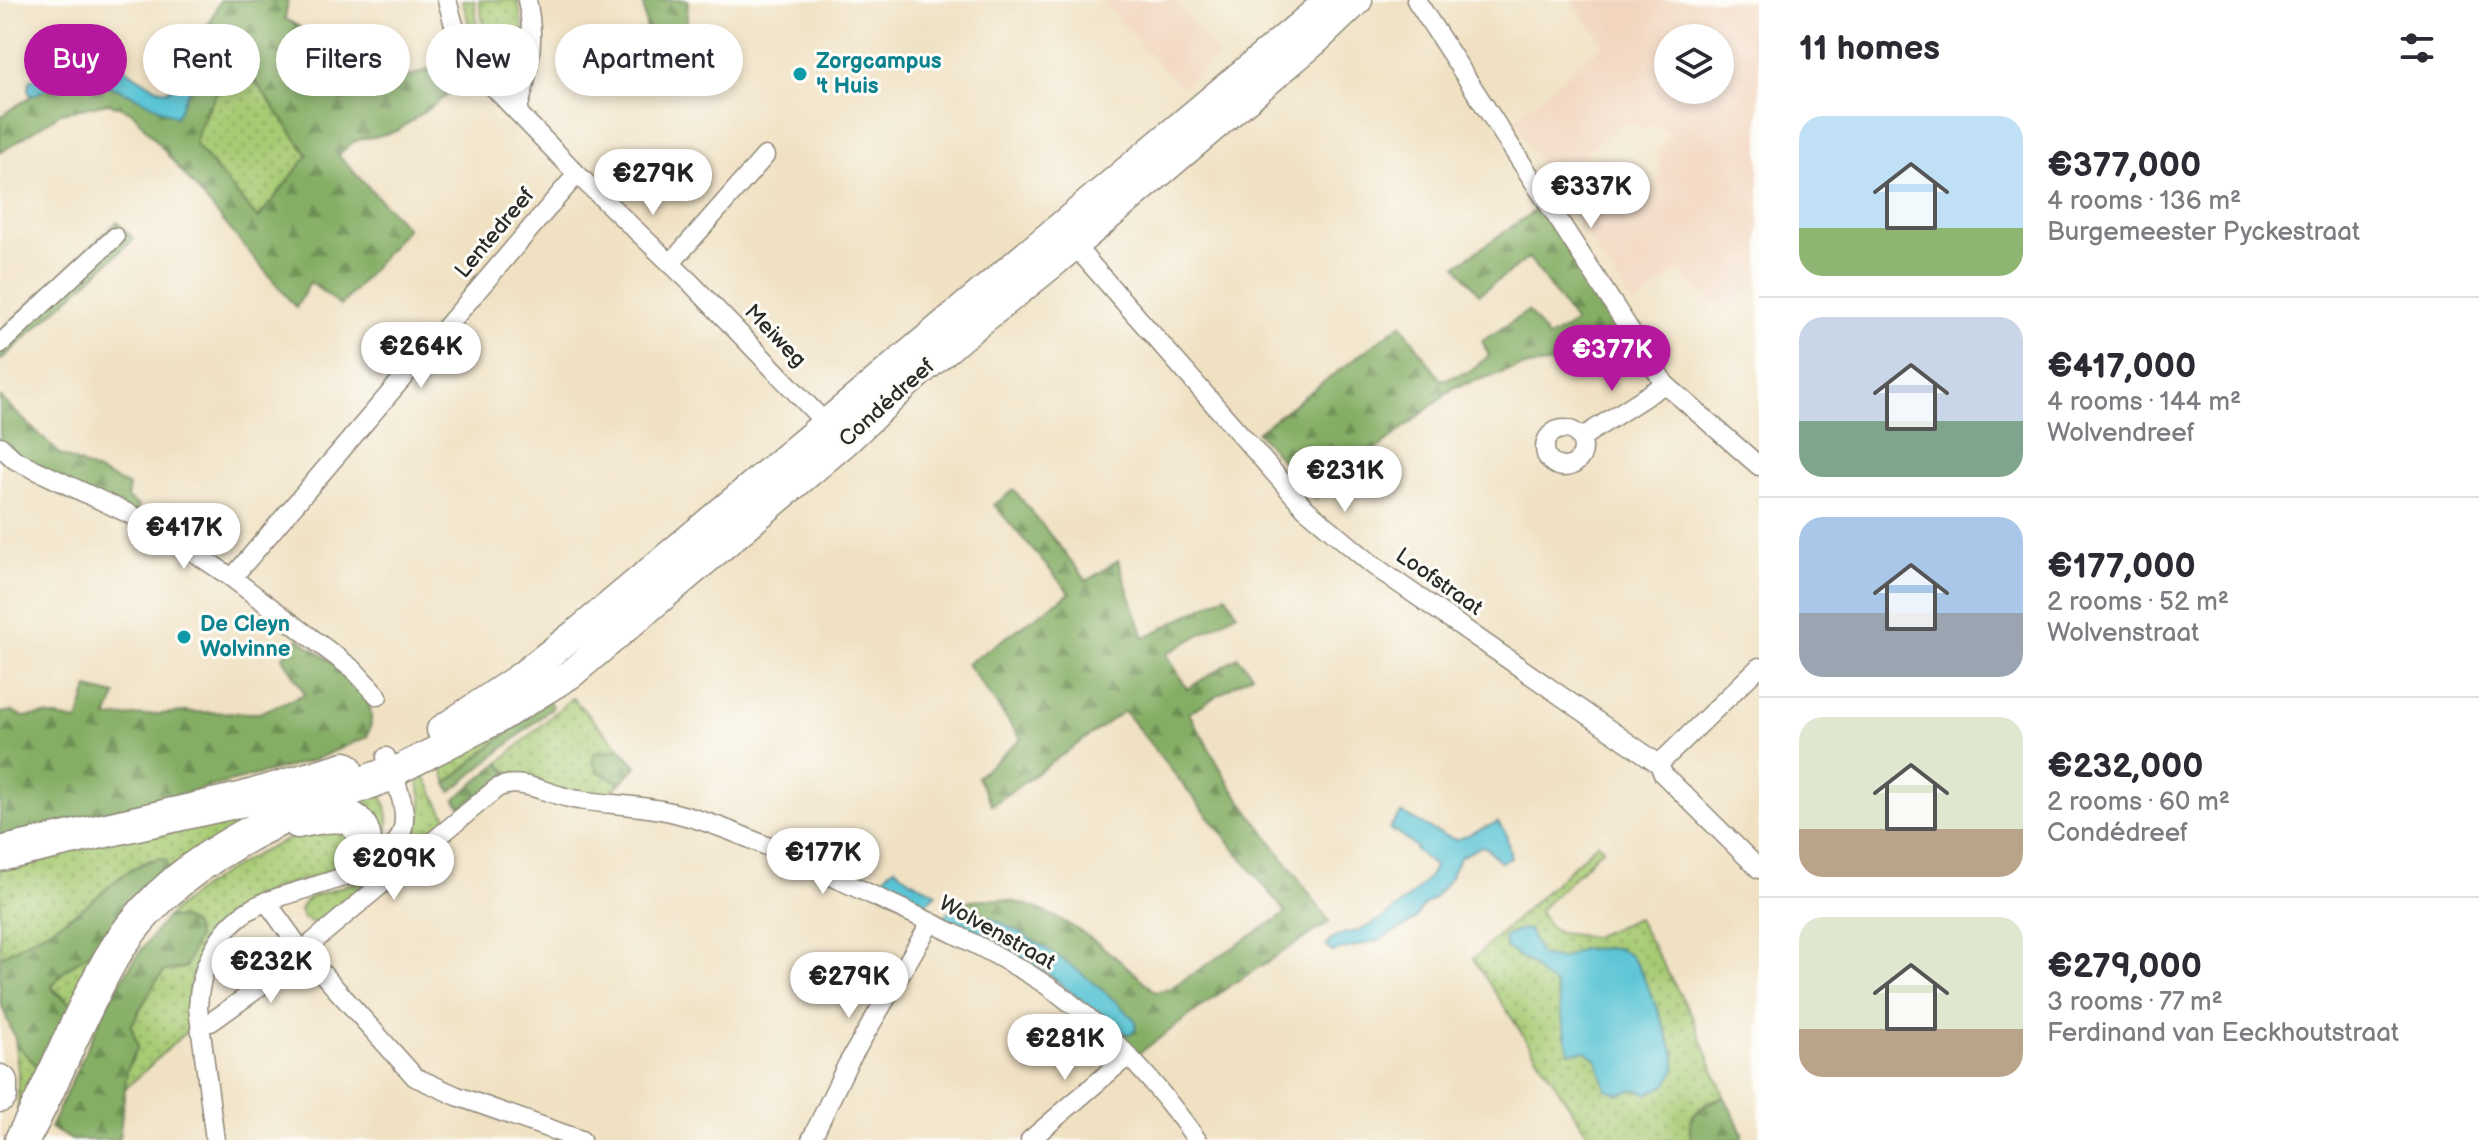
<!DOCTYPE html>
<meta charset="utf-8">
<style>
:root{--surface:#fff;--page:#f7f7f7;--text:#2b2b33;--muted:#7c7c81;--line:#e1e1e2;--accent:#b5179e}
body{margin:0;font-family:"Balsamiq Sans",sans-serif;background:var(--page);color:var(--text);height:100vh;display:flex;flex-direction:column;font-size:30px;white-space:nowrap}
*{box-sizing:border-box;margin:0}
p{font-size:26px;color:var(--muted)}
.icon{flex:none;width:44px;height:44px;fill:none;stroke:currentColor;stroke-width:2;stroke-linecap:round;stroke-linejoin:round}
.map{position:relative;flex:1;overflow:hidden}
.panel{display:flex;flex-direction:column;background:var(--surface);width:720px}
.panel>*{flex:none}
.top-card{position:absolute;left:24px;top:24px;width:760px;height:72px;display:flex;gap:16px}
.controls{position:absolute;left:1654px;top:24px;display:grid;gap:16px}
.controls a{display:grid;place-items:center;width:80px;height:80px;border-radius:50%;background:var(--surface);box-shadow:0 4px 12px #0003;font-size:40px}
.price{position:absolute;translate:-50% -68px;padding:0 18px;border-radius:28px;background:#fff;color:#222;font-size:26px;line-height:52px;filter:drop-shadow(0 2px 4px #0008)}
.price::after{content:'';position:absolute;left:50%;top:48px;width:24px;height:18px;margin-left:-12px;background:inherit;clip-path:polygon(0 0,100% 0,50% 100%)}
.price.current{background:var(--accent);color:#fff}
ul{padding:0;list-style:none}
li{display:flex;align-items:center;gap:24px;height:200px;padding:0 40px}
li+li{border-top:2px solid var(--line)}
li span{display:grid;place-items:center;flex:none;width:224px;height:160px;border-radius:24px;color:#555}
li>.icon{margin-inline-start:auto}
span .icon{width:96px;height:96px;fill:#fffc;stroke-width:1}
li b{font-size:34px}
h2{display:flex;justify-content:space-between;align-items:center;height:96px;padding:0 40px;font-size:34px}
.chip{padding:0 28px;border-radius:36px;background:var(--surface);box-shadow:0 4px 12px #0003;font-size:28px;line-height:72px}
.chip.current{background:var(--accent);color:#fff}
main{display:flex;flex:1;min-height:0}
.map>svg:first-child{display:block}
.built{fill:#f2d5be;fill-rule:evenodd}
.grass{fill:url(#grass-dots);stroke:#697a4f;stroke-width:2}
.forest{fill:url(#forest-firs);stroke:#586c48;stroke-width:2;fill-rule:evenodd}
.water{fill:#5ac4d5;stroke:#427880;stroke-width:2}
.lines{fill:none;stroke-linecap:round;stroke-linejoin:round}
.street-casing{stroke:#8e8677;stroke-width:21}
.primary-casing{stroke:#8e8677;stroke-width:31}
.highway-casing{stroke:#8e8677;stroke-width:37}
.street{stroke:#fff;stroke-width:18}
.primary{stroke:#fff;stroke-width:28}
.highway{stroke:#fff;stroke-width:34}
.culture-dot{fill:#0f9aa8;stroke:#fdfcf7;stroke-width:3}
.labels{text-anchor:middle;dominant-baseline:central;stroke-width:6;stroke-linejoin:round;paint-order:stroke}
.culture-label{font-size:22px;font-weight:bold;fill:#0d838f;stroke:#fdfcf7;text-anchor:start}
.street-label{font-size:22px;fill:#2b2b2b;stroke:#fdfcf7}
</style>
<main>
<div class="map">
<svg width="1759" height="1140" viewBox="0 0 1759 1140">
<defs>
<pattern id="grass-dots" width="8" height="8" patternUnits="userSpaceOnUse" patternTransform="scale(2)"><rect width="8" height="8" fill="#a7ca73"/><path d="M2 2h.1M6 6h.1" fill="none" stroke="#88a45f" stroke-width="1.8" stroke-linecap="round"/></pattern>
<pattern id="forest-firs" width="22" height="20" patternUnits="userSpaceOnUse" patternTransform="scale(2)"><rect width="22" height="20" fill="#85ae65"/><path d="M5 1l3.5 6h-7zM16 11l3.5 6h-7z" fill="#6d8e53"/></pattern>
</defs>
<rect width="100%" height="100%" fill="#fdfcf7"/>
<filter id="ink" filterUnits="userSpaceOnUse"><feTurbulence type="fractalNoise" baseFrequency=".0125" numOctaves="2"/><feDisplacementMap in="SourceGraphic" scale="16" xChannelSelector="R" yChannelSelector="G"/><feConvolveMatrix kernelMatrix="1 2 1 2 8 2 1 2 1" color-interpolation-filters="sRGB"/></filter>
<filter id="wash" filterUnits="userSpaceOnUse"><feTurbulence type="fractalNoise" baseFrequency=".006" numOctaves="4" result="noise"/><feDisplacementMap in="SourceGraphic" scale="32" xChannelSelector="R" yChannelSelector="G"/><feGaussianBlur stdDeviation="1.8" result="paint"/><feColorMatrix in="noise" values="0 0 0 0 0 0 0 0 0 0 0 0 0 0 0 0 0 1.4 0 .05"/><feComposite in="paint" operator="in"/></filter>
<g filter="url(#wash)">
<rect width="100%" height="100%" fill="#f0e1c3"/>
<path class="built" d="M1101 0H1174L1219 55 1180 88Z
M1570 0H1759V281L1724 310 1717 301 1711 305 1680 269 1634 306 1577 220 1606 196 1616 201H1632L1640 199 1651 190 1657 181 1660 166 1656 150 1671 137 1665 129 1661 131 1653 123 1645 130 1639 124H1621L1586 153 1585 173 1592 182 1567 204 1513 121 1604 44ZM1720 38V90H1668V38Z"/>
<path class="grass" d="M462 0H474L477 24 488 60 475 43Z
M479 0H518C522 24 534 69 504 80L482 18Z
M255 81 308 155 258 219 195 145 200 125 222 82Z
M572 698 620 748 606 752 599 772 620 783 606 798C572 791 522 791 499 763Z
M547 699 447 783 441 765Z
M422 774C433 784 435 803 446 815V820L321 922 317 924 303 919 300 910 306 900 311 897 368 878 391 864 410 845 421 814 422 798 418 782Z
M334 781 169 869 166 860C160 858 155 858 148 861 122 871 104 892 82 909 56 928 27 941 0 957V865Z
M381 792C388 812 393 825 381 844L338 807Z
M327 822 361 843 346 868C322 875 297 880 274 889 235 905 202 937 192 978 188 995 189 1011 190 1028L124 1090 127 1070 138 1046 131 1026 156 981 165 971 185 968 197 938 193 925 183 919 167 917C213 872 269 847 327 822Z
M1598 843 1603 848 1539 911 1550 927 1559 933 1593 937 1637 918 1692 1016 1724 1096 1706 1103 1690 1138 1692 1140H1592L1473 959Z
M101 945 74 1006 52 987 64 971Z
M15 1039 18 1047 44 1073 18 1111V1071Z"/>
<path class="forest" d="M220 0H288L285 19 300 27 341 101 452 61 467 81 397 131 374 137 364 138 353 142 338 155 407 228 341 306 310 282 296 308 132 112 108 103 61 113 0 153V117C21 103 45 84 71 81 103 76 148 103 176 116L218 27 209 23ZM255 81 308 155 258 219 195 145 200 125 222 82Z
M643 0H688L685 55 676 56 646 89 637 79 650 62Z
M1540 207 1623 330 1584 357 1563 362 1521 367 1455 387 1315 499 1257 432 1401 324 1441 380 1468 372 1489 356 1482 341 1528 311 1548 338 1575 323 1529 258 1479 294 1457 265Z
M117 222 134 239 0 361V332Z
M0 397 61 455 129 486 127 498 139 506 128 526C83 506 37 488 0 454Z
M1014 490 1087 581 1118 560 1144 638 1226 595 1237 613 1167 654 1187 689 1238 657 1252 674 1189 713 1230 785 1330 922 1231 985 1138 1054 1091 1008 1045 971 941 921C948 914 957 906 966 902 974 899 982 899 990 899 1049 899 1114 953 1155 992L1169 989 1286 913 1124 711 992 805 977 777 1021 739 967 664 1070 593 994 505Z
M298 638C330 662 387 690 367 737L311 761 155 801 0 836V713L12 711 23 717 45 715 78 721 88 688 116 695 107 718 186 712 259 713 305 694 283 657Z
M547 699 553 707 451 792 447 783Z
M620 748 637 766 620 783 599 772 592 762 594 754 601 750 606 752Z
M499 763 508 774 461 807 455 799Z
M159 858 166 860 169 869 101 945 64 971 52 986 54 991 74 1006 44 1073 18 1047 0 1001V957C27 941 55 928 81 909 107 890 127 866 159 858Z
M167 917 183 919 193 925 197 938 185 968 165 971 156 981 131 1026 138 1046 127 1070 119 1140H72L50 1128 108 1002 137 955Z
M1724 1096 1742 1132V1140H1692C1682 1116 1704 1104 1724 1096Z"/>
<path class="water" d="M209 23 218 27 176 117C148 103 98 73 67 82 55 85 43 91 31 96L28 90 30 80 56 68 84 47H91L151 85 162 90H168L179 83Z
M1402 813 1432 830 1456 840 1498 822 1506 834 1511 858 1500 862 1487 848 1482 846 1460 857 1448 881 1433 899 1422 907 1416 918 1408 925 1377 941 1332 952 1326 946C1334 932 1349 935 1364 928 1383 921 1429 885 1434 866L1415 850 1417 848 1395 831 1393 832 1389 828Z
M895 867 910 880 937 893 918 910 880 893C879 881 886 874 895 867Z
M959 904C1021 928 1085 970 1133 1018L1136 1022 1135 1031 1128 1034 1114 1031 1090 1008 1045 971 941 918Z
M1521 929 1529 930 1540 955 1561 959 1581 949 1617 948 1629 954 1639 968 1657 1007 1675 1056V1071L1666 1085 1648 1094 1636 1089 1619 1094 1606 1089 1597 1059 1586 1051 1569 1052 1555 985 1542 977 1532 965 1506 948 1504 937Z"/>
</g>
<g filter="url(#ink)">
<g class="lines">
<defs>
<path id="street" d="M447 0 459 43 473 66 577 174 691 283 831 429
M1416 0 1665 384 1759 466
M517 112C529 74 536 39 527 0
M1070 237 1074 245 1305 508 1374 566 1659 764 1663 774 1759 869
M671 263 765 156
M0 344 115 237
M1545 448a19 19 0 1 1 38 0a19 19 0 1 1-38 0Z
M1581 438 1665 384
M0 446 15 460 155 526 232 578 354 670 378 696
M232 578 577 174
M1659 764 1759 667
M266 901 302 951 415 1077 457 1096 581 1140
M211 1022 253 992 497 788C522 776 552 797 579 800 611 805 644 805 675 813 735 828 789 857 844 882 906 911 971 939 1029 974 1097 1015 1152 1077 1197 1140
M215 1140 198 1008C199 971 217 928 251 909 290 885 407 878 404 816 403 796 393 776 386 757
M811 1140 847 1065 931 922
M1030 1140 1128 1056"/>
<path id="primary" d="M441 730 520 677 579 631 1330 0
M392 773 496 720 571 674 844 443 912 379 961 337 1051 265 1315 41 1358 0"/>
<path id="highway" d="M298 821C347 810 370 811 364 869
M0 854 244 799 345 769
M0 1082V1095
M22 1140C54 1082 77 1018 110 960 169 857 287 812 392 773"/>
</defs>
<use href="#street" class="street-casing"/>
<use href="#primary" class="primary-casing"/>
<use href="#highway" class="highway-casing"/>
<use href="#street" class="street"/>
<use href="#primary" class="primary"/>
<use href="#highway" class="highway"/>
</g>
</g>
<g class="culture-dot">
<circle cx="800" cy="74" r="8"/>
<circle cx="184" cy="637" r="8"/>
</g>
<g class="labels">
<g class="culture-label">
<text x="816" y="61">Zorgcampus<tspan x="816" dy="25">'t Huis</tspan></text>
<text x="200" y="624">De Cleyn<tspan x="200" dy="25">Wolvinne</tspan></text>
</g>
<g class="street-label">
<text transform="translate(495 233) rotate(-50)">Lentedreef</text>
<text transform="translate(775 336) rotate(46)">Meiweg</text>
<text transform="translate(887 403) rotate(-42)">Condédreef</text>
<text transform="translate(1439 582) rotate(35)">Loofstraat</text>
<text transform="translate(997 933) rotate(29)">Wolvenstraat</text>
</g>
</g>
</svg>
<div class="controls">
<a><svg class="icon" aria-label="layers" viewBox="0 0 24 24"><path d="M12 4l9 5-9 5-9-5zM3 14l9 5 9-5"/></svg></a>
</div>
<b class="price" style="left:653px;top:217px">€279K</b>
<b class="price" style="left:1591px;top:230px">€337K</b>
<b class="price" style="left:421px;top:390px">€264K</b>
<b class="price current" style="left:1612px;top:393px">€377K</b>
<b class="price" style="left:1345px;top:514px">€231K</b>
<b class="price" style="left:184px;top:571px">€417K</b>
<b class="price" style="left:823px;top:896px">€177K</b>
<b class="price" style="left:394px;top:902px">€209K</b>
<b class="price" style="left:271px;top:1005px">€232K</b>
<b class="price" style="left:849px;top:1020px">€279K</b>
<b class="price" style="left:1065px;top:1082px">€281K</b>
<div class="top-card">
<a class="chip current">Buy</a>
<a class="chip">Rent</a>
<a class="chip">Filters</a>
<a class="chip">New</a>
<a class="chip">Apartment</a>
</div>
</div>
<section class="panel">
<h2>11 homes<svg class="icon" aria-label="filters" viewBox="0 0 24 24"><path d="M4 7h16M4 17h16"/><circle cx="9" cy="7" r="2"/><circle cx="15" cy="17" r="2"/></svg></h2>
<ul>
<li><span style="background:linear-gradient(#bfe0f5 70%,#8fb573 0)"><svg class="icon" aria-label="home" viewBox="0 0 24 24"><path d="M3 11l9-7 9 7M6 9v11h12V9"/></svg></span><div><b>€377,000</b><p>4 rooms · 136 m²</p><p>Burgemeester Pyckestraat</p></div></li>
<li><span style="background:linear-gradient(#c9d6e8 65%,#7fa58c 0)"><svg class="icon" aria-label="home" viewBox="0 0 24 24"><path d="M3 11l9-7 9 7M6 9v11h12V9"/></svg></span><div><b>€417,000</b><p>4 rooms · 144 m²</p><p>Wolvendreef</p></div></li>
<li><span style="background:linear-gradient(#a9c7e8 60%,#9aa5b1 0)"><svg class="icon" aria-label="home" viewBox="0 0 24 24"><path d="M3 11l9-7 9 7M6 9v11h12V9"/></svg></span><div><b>€177,000</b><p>2 rooms · 52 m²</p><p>Wolvenstraat</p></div></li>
<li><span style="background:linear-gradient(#dfe7d0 70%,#b9a48a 0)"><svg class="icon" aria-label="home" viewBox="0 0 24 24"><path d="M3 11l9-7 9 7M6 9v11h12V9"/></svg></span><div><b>€232,000</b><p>2 rooms · 60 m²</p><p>Condédreef</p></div></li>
<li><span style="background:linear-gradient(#dfe7d0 70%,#b9a48a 0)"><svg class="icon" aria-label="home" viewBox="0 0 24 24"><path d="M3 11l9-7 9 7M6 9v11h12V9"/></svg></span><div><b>€279,000</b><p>3 rooms · 77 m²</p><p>Ferdinand van Eeckhoutstraat</p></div></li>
</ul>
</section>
</main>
